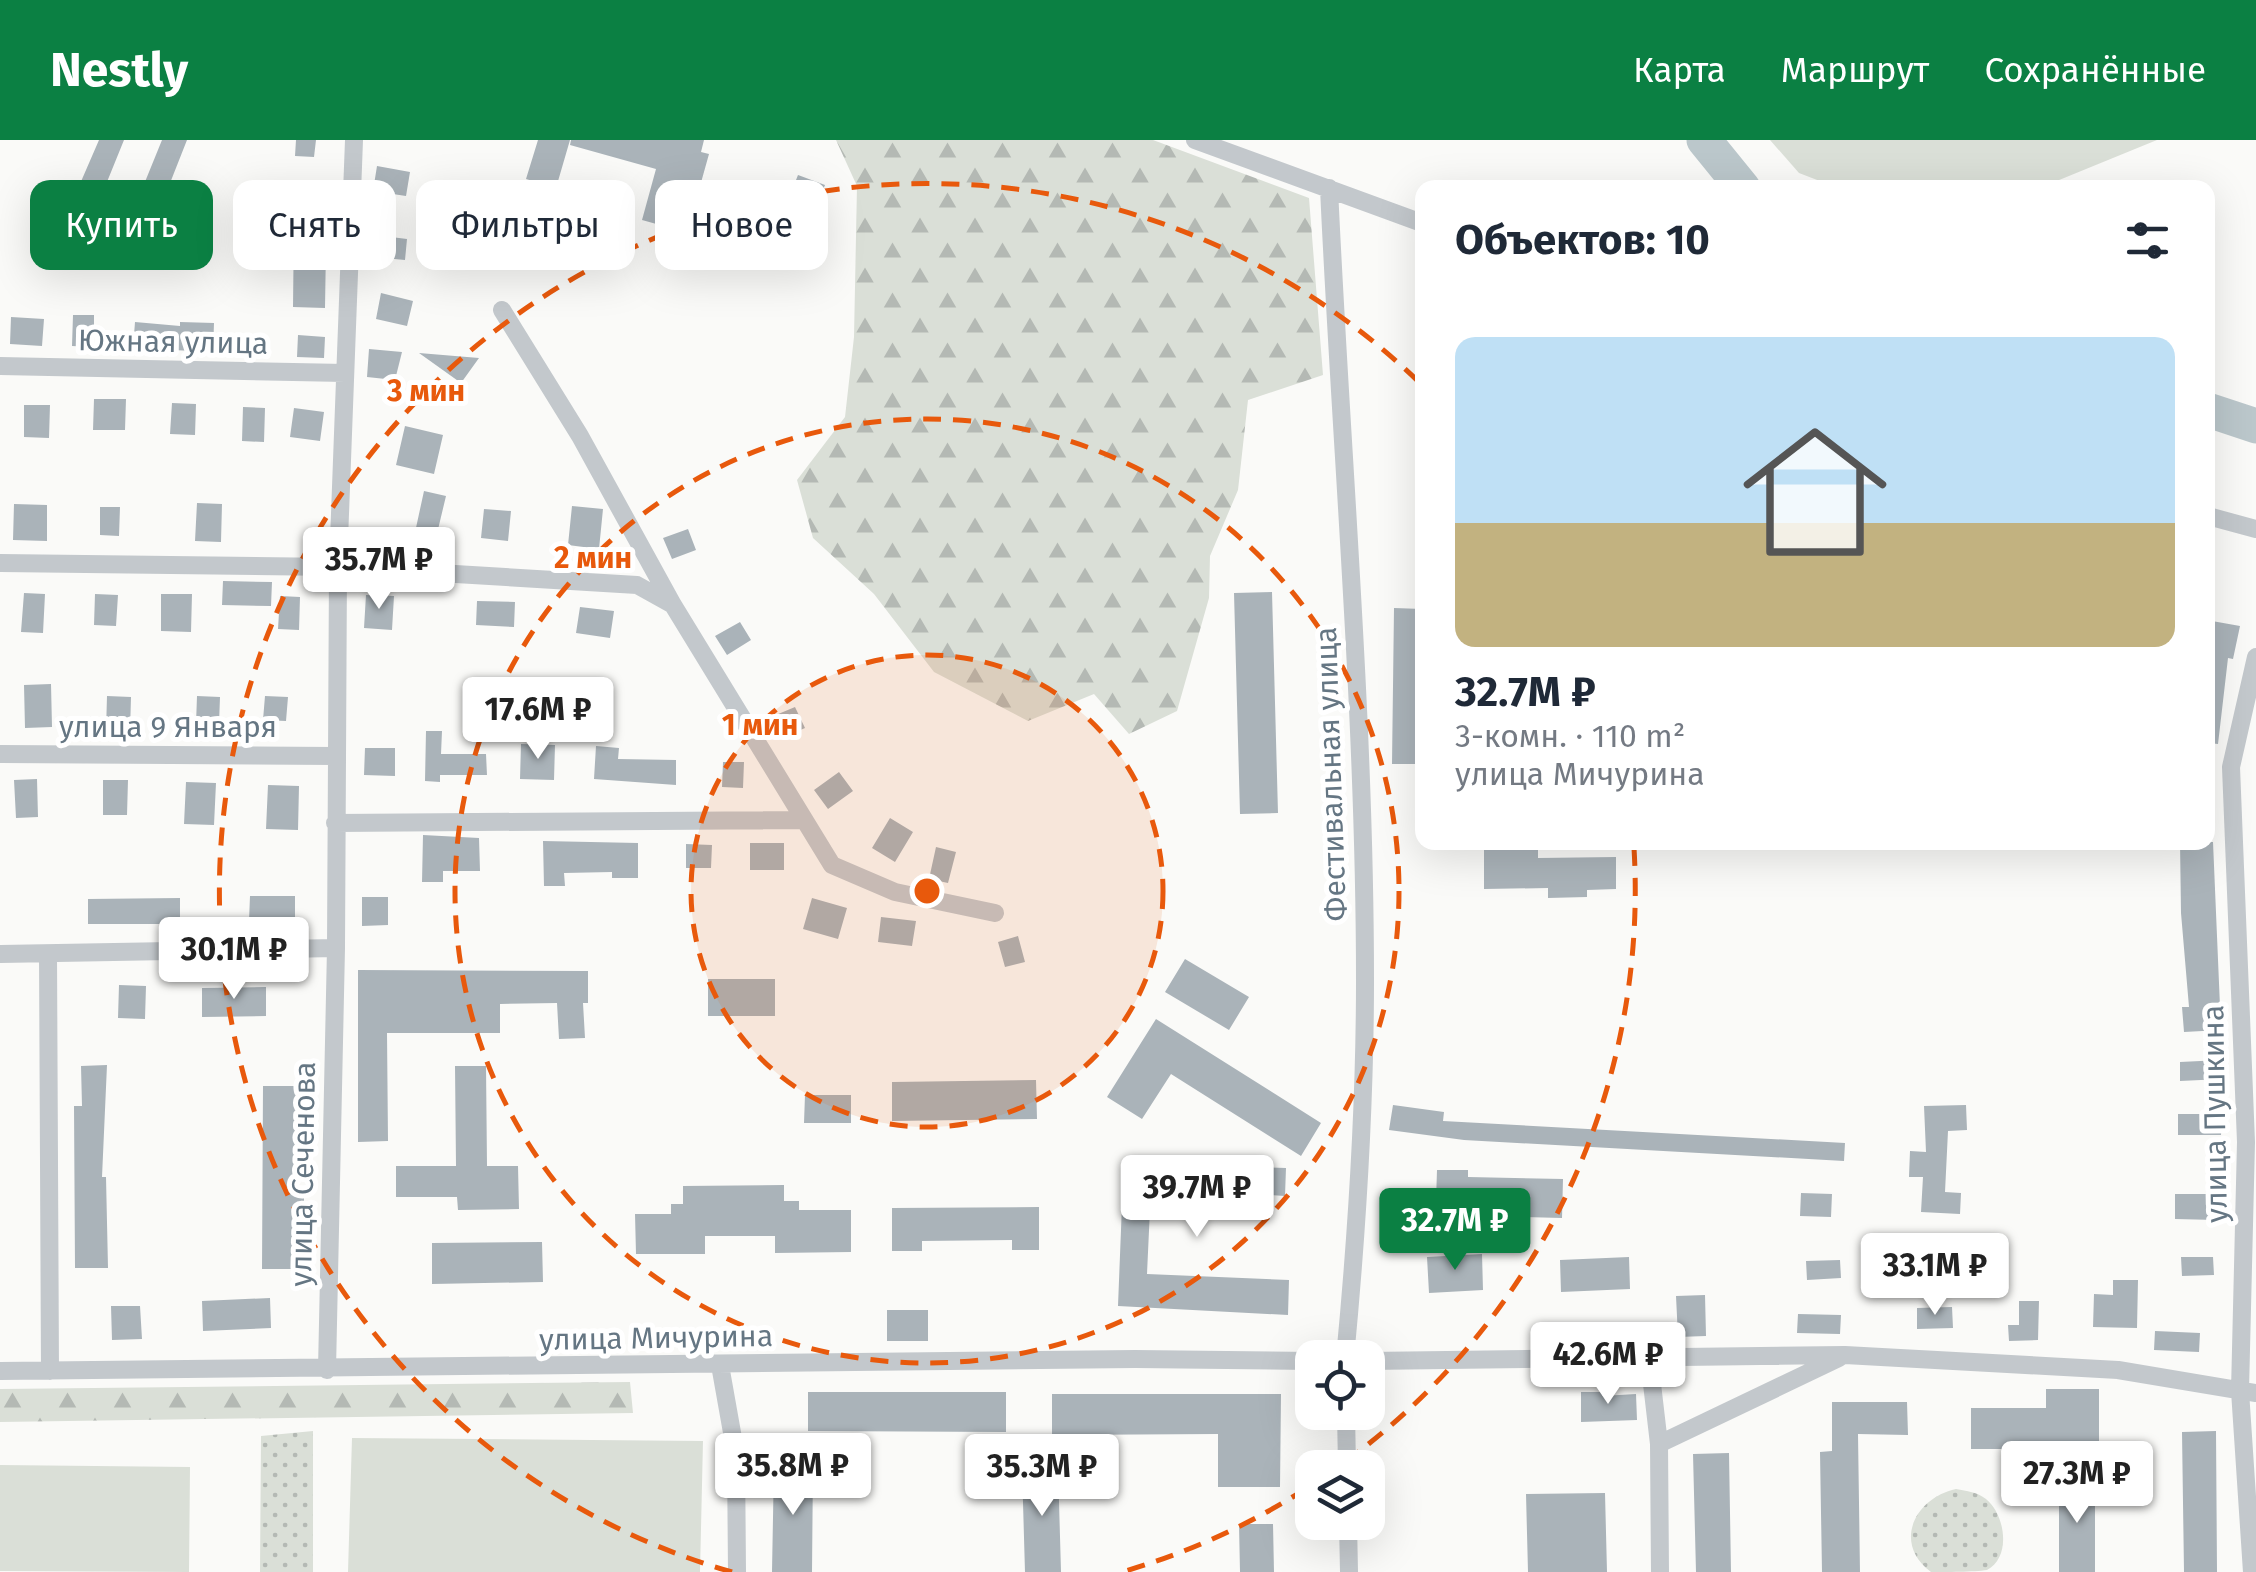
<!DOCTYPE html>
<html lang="ru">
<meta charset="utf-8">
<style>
:root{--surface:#fff;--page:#f2f2f3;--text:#1f2937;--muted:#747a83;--accent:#0b8043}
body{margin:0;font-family:"Fira Sans",sans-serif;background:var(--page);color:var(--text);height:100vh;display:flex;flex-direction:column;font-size:38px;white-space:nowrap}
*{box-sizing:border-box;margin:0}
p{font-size:32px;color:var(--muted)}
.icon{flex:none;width:55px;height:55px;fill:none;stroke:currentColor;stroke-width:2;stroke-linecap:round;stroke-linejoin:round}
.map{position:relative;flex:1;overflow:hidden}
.panel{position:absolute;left:1415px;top:40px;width:800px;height:670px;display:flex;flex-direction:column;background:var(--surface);border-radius:20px;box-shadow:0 10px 40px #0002}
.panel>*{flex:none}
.banner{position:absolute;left:30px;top:40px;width:950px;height:90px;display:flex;gap:20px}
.controls{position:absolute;left:1295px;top:1200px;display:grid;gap:20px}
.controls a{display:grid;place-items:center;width:90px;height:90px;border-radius:20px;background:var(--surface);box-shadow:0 10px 40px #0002;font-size:50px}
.price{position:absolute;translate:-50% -85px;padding:0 22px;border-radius:10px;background:#fff;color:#222;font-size:32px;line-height:65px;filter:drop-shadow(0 2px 5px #0008)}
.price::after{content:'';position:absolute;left:50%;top:60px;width:30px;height:22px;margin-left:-15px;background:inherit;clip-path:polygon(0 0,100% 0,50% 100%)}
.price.selected{background:var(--accent);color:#fff}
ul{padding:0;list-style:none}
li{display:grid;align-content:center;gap:20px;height:530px;padding:0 40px}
li span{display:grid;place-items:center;height:310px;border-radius:20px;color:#555}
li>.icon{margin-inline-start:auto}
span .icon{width:180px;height:180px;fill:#fffc;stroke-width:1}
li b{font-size:42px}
h2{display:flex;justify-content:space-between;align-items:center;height:120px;padding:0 40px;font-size:42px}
.tag{padding:0 35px;border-radius:20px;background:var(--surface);box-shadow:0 10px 40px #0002;font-size:35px;line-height:90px}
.tag.selected{background:var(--accent);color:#fff}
header{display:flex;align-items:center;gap:60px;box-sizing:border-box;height:140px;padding:0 50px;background:var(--accent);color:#fff}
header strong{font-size:48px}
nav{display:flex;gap:55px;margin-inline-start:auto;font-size:35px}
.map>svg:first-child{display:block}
.grass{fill:url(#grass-dots)}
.forest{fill:url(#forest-firs)}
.garden{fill:#dadfd7}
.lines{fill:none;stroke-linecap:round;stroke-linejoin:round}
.river{stroke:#bbc7cb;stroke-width:35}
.building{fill:#aab3b9}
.minor{stroke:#c3c8cc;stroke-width:18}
.ring{fill:none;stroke:#e8590c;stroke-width:5;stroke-dasharray:18 12}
.labels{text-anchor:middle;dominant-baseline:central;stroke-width:10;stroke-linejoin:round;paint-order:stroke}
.street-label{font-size:30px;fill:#657683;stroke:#fff}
.centre{fill:#e8590c;stroke:#fff;stroke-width:5}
.ring-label{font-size:30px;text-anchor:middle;font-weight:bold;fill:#e8590c;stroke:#fff;stroke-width:10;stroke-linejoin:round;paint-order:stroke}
</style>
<header>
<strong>Nestly</strong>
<nav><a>Карта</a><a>Маршрут</a><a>Сохранённые</a></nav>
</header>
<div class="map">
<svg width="2256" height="1432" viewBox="0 0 2256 1432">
<defs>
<pattern id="grass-dots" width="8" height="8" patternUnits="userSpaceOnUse" patternTransform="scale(2.5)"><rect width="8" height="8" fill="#dadfd7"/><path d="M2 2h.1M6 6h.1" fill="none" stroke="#b4b9b4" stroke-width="1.8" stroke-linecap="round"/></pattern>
<pattern id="forest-firs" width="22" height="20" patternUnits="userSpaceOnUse" patternTransform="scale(2.5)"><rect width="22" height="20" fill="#dadfd7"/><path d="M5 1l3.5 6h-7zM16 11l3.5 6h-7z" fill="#b4b9b4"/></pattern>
</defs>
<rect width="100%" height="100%" fill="#fafaf8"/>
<path class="grass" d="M313 1291V1432H260L261 1296Z
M1956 1349C1967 1351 1977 1352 1986 1359 2005 1374 2012 1417 1987 1430 1974 1432 1946 1432 1931 1432 1892 1403 1915 1358 1956 1349Z"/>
<path class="forest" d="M836 0H1153L1309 58 1323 235 1248 260 1238 350 1210 416 1209 458 1177 571 1129 594 1094 554 1028 581 934 532 874 454 813 398 797 340 845 277 854 197 857 46Z
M630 1242 633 1273 0 1282V1249Z"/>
<path class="garden" d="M1770 0H2157L2042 47 1838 48 1799 33Z
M352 1298 703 1301 700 1432H348Z
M0 1325 190 1327 189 1432 0 1431Z"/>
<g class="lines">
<path class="river" d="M1704 0 1743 48
M2208 270 2256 286"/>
</g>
<path class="building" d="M99 0H124L96 69 73 60Z
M162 0H187L159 71 136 64Z
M296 0H316L314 17 295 16Z
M538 0H570L556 48 526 39Z
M571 0H704L701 12 709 14 695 64 704 66 696 95 642 80 656 29 570 5Z
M377 26 410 32 406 56 373 51Z
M798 35 825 45 815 70 788 60Z
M280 59 326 63 323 107H326L325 168 293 167 294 82 279 81Z
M375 95 407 99 405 120 373 117Z
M381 153 413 161 407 186 376 179Z
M73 175H94V207L72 206Z
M11 177 44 179 42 206 10 204Z
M135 182 180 186V182L214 183 213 212 133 208Z
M298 195 325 197 324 218 297 217Z
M369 209 402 212 395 240 367 237Z
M419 213 479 218 461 243Z
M94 259H126L125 290H93Z
M172 263 196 264 195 295 170 294Z
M24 265H50L49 298 24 297Z
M243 267 265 268 264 302 242 301Z
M294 268 324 272 320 301 290 297Z
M405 286 443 295 434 334 396 325Z
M424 351 446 356 435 402 414 397Z
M197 363 222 364 221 402 195 401Z
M14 364 47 365V401L13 400Z
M572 366 603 369 599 409 568 405Z
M100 367H120L119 396 100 395Z
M484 369 511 371 508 401 481 398Z
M688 389 696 410 672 419 663 398Z
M223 441 272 442 271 466 222 465Z
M1272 452 1278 673 1240 674 1234 453Z
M24 453 45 454 43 493 21 492Z
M95 454 118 455 116 486 94 485Z
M161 454H192L191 492 161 491Z
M366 455 394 456 392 490 364 488Z
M280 456 300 457 299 490 278 489Z
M477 461 515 462 514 487 476 485Z
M580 467 614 471 610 498 576 493Z
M1394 468 1422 469V624H1392Z
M2212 481 2240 486 2233 519 2228 518 2218 604 2208 603V505Z
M740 482 751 500 727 515 715 496Z
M51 544 52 587 25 588 24 545Z
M107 556 131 557 130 592 106 591Z
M197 556 220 557 219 584H196Z
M265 556 288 557 286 581 263 580Z
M795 567 805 588 780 599 771 577Z
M426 591H442L441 614H486L487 635H440V642L425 641Z
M521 604 555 605 554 640 520 639Z
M596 606 619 608 618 619 676 620V645L594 639Z
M365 608H395V636L364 635Z
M723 622H744L743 648 722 647Z
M839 632 853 651 828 669 814 650Z
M37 639 38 677 16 678 14 640Z
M103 640H128L127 675H103Z
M186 642 216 643 214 685 184 684Z
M268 645 299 646 298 690 266 689Z
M890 678 913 692 895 722 872 708Z
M423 695 479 698 480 731H443V742H422Z
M543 701 638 703V738H612V732L564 733 565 746H544Z
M1484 702H1538V718L1616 717V749L1587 750V757L1548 758V748L1484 749Z
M2180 702H2213L2221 890 2184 892 2182 867H2189L2181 773Z
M750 703H784V730H750Z
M686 704 712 705 711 728H686Z
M936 707 956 712 948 743 929 739Z
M250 756H295V782L249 781Z
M362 757H388V785L362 786Z
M180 758V784H88V759Z
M812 758 847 768 838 799 803 789Z
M881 777 916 781 912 806 878 802Z
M1018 796 1025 822 1005 827 998 802Z
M1185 819 1249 857 1229 890 1165 852Z
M358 830 588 831V863H583L585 898 559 899 557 863 500 864V893H387L388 1001 358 1002Z
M708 839H775V876H708Z
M119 845 146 846 145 879 118 878Z
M266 847V876L202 877V848Z
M1156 879 1321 983 1301 1016 1171 934 1142 979 1107 957Z
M2221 920 2222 939 2180 941V922Z
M107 925 102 1037H106L108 1128H75L74 966H82L81 926Z
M455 926H486L487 1026H518L519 1069 458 1070 457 1057H396V1026H456Z
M1036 940 1037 979 892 981V942Z
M263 946H305V984H298L297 1051H304V1129H262Z
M805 955H851V983H804Z
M1393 965 1444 972 1443 981 1845 1003 1844 1021 1464 1000 1389 990Z
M1966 965 1967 990 1948 991 1945 1052 1961 1053 1960 1074 1921 1072 1923 1037H1909L1910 1011 1926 1012 1924 966Z
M2178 974H2222L2221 995H2178Z
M1179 1024 1286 1028 1285 1056 1270 1055 1269 1073 1150 1069 1147 1134 1289 1140 1288 1175 1118 1166 1123 1039 1178 1041Z
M1437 1030H1468V1037L1563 1039 1562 1078 1494 1076V1062L1436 1061Z
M784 1045V1061H799V1070H851V1112L775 1113V1096H705V1114H636L635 1074H671V1064H683V1046Z
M1801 1053 1832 1054 1831 1077 1800 1076Z
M2175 1054H2217L2216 1080 2175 1079Z
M1039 1067V1110H1012V1100L922 1101V1111H892V1068Z
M542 1102 543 1142 432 1144V1103Z
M1913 1108H1949L1950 1133 1914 1134Z
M1482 1114 1483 1150 1429 1153 1427 1117Z
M1629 1117 1630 1149 1561 1152 1560 1120Z
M2181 1117H2213L2214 1135 2182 1136Z
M1840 1120 1841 1138 1807 1140 1806 1121Z
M2113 1140H2138L2137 1188 2093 1187 2094 1154 2113 1155Z
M1705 1155 1706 1196 1678 1197 1676 1156Z
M270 1158 271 1188 203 1191 202 1161Z
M2019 1161H2039L2038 1200 2009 1201 2008 1185H2019Z
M111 1166H140L142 1199 112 1200Z
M1952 1167 1953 1188 1917 1189V1168Z
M887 1170H928V1201H887Z
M1798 1174 1841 1175 1840 1194 1797 1193Z
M2155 1191 2200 1193 2199 1212 2154 1210Z
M2046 1249H2099V1309H1971V1268H2046Z
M808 1252H1006V1292L808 1291Z
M1581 1252H1602V1256L1636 1254 1637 1280 1581 1282Z
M1052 1254H1281L1280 1347H1218V1294L1052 1295Z
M1832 1262H1907L1908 1295 1858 1294 1860 1432H1822L1820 1312 1832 1311Z
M2216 1291 2217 1432H2184L2182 1292Z
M1729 1313 1731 1432H1696L1693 1314Z
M774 1323H813L812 1432H772Z
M1058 1326 1061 1432H1025L1022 1328Z
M2059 1340H2095V1432H2059Z
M1605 1353 1607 1432H1528L1526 1354Z
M1239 1384H1273L1274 1432H1240Z"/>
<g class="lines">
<path class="minor" d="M1195 0 1422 83
M1329 48C1341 312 1365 576 1365 840 1365 966 1357 1092 1345 1218
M502 170 580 296 673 465 832 725 895 752 995 773
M0 226 345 233
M2208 376 2256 389
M0 423 338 427 637 445 673 465
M0 614 336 616
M335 683 801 680
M0 814 336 808
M48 814 50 1231
M1649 1218 1659 1304 1660 1432
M1368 1221 1845 1215 2118 1230 2256 1253
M720 1225 736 1315 737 1432
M327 1230 336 808 338 427 354 0
M0 1231 1135 1219 1312 1221
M1346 1272 1347 1328
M1659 1304 1839 1218
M1348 1382 1349 1432
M2252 1432 2240 1251 2246 1002 2231 627 2256 517"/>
</g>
<circle cx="927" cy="751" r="236" fill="#e8590c" fill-opacity=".12"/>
<g class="ring">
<circle cx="927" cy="751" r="236"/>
<circle cx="927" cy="751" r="472"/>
<path d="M1307 1348A708 708 0 0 1 1122 1432M732 1432A708 708 0 1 1 1419 242M1634 708A708 708 0 0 1 1338 1327"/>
</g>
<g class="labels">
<g class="street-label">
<text transform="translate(173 202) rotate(1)">Южная улица</text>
<text x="168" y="587">улица 9 Января</text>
<text transform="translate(1331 634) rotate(-92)">Фестивальная улица</text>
<text transform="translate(2215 974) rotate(-91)">улица Пушкина</text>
<text transform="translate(303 1034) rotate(-89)">улица Сеченова</text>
<text transform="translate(656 1198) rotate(-1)">улица Мичурина</text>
</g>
</g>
<circle cx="927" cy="751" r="15" class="centre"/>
<g class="ring-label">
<text x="426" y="261">3 мин</text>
<text x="593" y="428">2 мин</text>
<text x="760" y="595">1 мин</text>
</g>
</svg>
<div class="controls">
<a><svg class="icon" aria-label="locate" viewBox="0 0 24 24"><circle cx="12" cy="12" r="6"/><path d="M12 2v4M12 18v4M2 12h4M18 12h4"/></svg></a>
<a><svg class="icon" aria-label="layers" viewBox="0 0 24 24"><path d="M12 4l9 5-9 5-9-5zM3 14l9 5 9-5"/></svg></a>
</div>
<b class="price" style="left:379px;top:472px">35.7M ₽</b>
<b class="price" style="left:538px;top:622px">17.6M ₽</b>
<b class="price" style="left:234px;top:862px">30.1M ₽</b>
<b class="price" style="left:1197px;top:1100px">39.7M ₽</b>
<b class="price selected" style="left:1455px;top:1133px">32.7M ₽</b>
<b class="price" style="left:1935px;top:1178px">33.1M ₽</b>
<b class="price" style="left:1608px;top:1267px">42.6M ₽</b>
<b class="price" style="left:793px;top:1378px">35.8M ₽</b>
<b class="price" style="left:1042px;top:1379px">35.3M ₽</b>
<b class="price" style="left:2077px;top:1386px">27.3M ₽</b>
<div class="banner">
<a class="tag selected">Купить</a>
<a class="tag">Снять</a>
<a class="tag">Фильтры</a>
<a class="tag">Новое</a>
</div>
<section class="panel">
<h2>Объектов: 10<svg class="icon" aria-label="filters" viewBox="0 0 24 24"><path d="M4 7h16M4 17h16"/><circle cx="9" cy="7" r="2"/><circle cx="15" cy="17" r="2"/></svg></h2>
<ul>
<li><span style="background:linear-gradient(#bfe0f5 60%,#c2b280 0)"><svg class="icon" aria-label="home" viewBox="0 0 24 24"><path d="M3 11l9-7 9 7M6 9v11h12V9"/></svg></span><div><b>32.7M ₽</b><p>3-комн. · 110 m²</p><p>улица Мичурина</p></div></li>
</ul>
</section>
</div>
